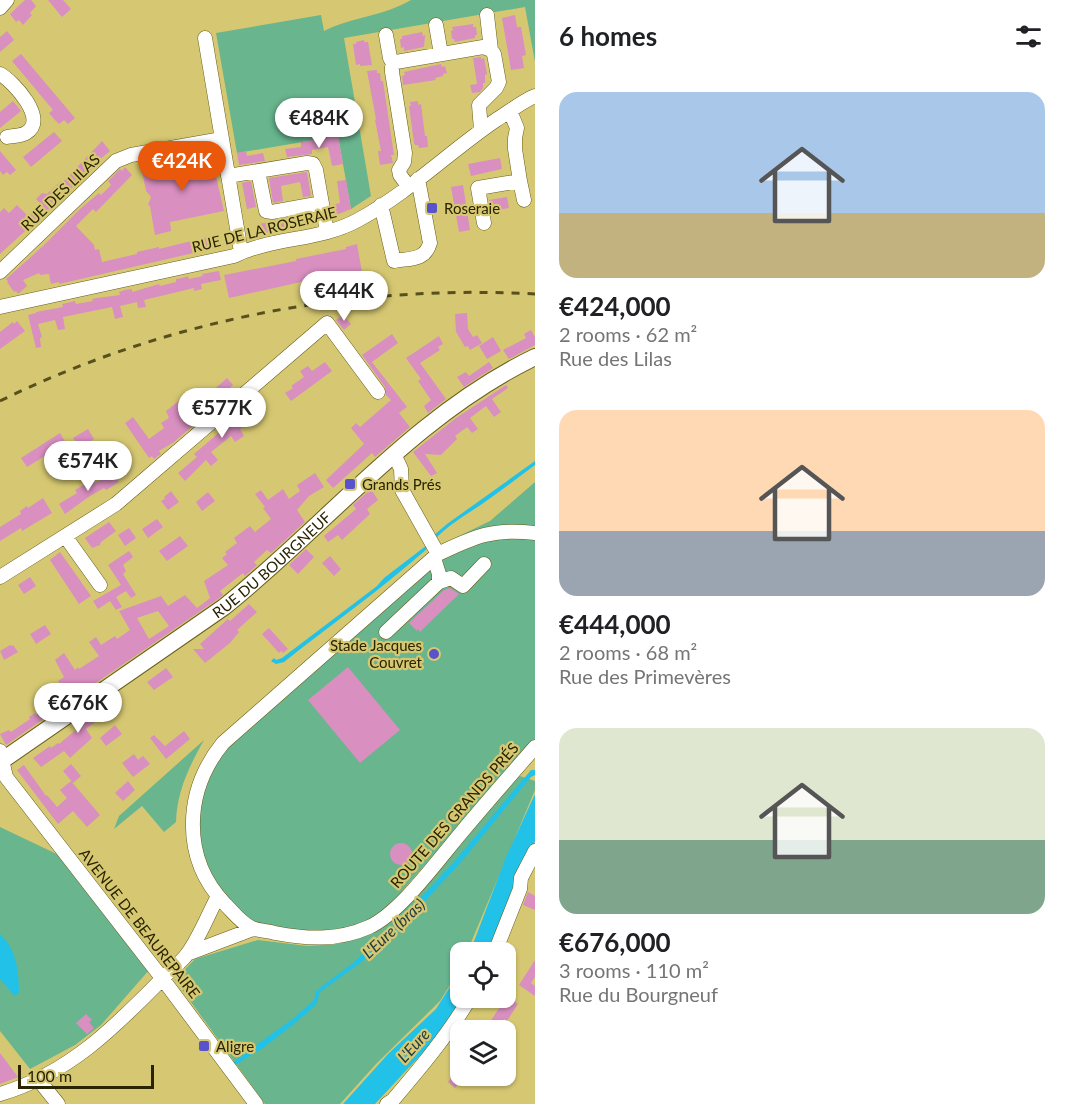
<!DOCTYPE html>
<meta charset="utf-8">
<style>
:root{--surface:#fff;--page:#f6f6f6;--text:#202124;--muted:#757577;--accent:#ea580c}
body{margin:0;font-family:Lato,sans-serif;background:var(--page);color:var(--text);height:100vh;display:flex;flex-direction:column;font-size:22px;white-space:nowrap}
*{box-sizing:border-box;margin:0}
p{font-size:20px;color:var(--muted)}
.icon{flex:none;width:33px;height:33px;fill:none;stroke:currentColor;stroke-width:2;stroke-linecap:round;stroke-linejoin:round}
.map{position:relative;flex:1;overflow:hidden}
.sheet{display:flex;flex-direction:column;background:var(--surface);width:534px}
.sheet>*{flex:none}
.controls{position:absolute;left:450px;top:942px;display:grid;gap:12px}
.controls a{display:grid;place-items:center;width:66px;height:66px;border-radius:12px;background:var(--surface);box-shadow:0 2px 4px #0004;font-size:30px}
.scale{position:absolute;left:18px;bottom:15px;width:136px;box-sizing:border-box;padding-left:6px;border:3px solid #292300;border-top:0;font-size:16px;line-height:21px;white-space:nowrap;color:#292300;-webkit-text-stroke:4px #d6c872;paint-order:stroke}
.price{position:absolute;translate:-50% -51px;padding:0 14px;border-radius:21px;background:#fff;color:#222;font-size:20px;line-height:39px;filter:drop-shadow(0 2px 3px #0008)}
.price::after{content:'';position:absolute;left:50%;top:36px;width:18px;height:14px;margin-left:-9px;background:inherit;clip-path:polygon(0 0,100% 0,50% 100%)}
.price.on{background:var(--accent);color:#fff}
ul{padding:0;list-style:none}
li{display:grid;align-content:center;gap:12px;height:318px;padding:0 24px}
li span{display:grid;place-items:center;height:186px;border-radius:18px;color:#555}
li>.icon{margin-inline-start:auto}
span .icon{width:108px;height:108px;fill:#fffc;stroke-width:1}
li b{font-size:26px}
h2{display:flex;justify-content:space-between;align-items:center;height:72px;padding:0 24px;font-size:26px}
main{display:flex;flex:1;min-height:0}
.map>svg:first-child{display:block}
.green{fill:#68b58e}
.water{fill:#21c1e8}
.building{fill:#d98fc0;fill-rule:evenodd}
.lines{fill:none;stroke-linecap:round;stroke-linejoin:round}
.minor-casing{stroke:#675d19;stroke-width:15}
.major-casing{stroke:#675d19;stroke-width:18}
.minor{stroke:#fff;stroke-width:14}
.major{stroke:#fff;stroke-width:16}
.rail{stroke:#58501f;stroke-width:3;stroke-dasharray:8 8;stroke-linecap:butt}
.poi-dot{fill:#5953cb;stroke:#d6c872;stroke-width:2}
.labels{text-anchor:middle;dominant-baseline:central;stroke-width:4.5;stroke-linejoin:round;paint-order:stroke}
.street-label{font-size:15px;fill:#292300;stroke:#d6c872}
.poi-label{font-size:15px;fill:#292300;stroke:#d6c872;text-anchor:start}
.water-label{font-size:16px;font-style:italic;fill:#263d45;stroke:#d6c872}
</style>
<main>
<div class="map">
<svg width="535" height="1104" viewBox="0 0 535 1104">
<rect width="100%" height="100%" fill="#d6c872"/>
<path class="green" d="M411 0H535V62L525 7 344 38 371 196 351 209 338 136 237 153 216 33 321 15 324 31C352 17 384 16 411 0Z
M535 482V739L382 914C349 932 322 935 285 930 273 928 260 926 250 920 237 912 230 901 222 890 217 884 212 877 208 871 205 866 204 859 203 854 192 816 204 781 224 749L451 540 490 521Z
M204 740C189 767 177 791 176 822L164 832 142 806 114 829 119 816Z
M517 775 535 781V790L467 952H460V969L440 1001 376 1064 340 1104H265L175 980 195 959 258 940 307 946 338 944 372 934 446 861Z
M0 827 65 858 150 969 101 1025 75 1045 30 1069 0 1031Z"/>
<path class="water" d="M535 461V465C518 478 500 491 482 504 463 517 442 528 428 548 383 588 332 624 284 662L276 664 271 661 274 658 276 660 282 658 377 586 384 578 427 545 433 536 447 524Z
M531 770H535V775L531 777 461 862 398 930 360 963 320 992 316 1005 295 1023 263 1048 235 1065 233 1062 294 1018 314 1000 316 991 353 963 397 923 454 862Z
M535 794V841L512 899 508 901 489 952H470L506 857Z
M0 934C16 949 19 971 19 992L15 996 0 979Z
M460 971V998H466L442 1032 375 1104H343L388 1054 436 1009Z"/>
<path class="building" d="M25 0H31L36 6 30 13 32 15 23 25 19 20 16 22 10 14Z
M48 0H63L71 9 62 17Z
M515 15 517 27H521L526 55 522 56 524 68 511 70 502 18Z
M473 24V27H476L477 35H475V38L455 42 454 39H452L451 31 453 30 452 27Z
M7 31 14 40 0 52V37Z
M422 32 423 36 425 35 424 47 404 51V47L401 48 400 39H402V36Z
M364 40V42H368L372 65 360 66V64L356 65 353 44H356V42Z
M21 54 75 118 68 124 64 120 59 124 53 118 49 113 53 110 12 61Z
M481 57V59L484 58 487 74 485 75V83H483V88L480 92 472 93 470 85 477 84 473 58Z
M441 64 442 67 445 66 447 73 443 74V76L435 78 436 80 403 85 402 76 405 75 404 72Z
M377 70V73H380L381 81H383L394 155H391L393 163 380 165 378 151H381L375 120 376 119 367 71Z
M13 101 21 111 0 128V112Z
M418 101V105L421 104 425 136H427L428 147 419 148 418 145H415L414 143 409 106H411L410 102Z
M54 132 62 141 31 167 23 157Z
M338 136 343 164 332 166 328 147 312 150V154L287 157 285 149 301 147V142Z
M102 141 110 151 92 166 93 168 73 187 0 254V212L4 208 9 213 17 205 28 216 41 204 36 199 42 193 47 194 61 181 62 183Z
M0 151 16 170 10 175 7 172 3 175 0 171Z
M246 151 247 156 263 153 265 161 239 165 237 153Z
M194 158 195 161 215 160 217 168H214L224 211 170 222 171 231 155 235 150 206 148 205 151 197 146 191 142 171 147 170V166Z
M500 158 502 169 471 176 468 164Z
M125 167 132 175 96 212 93 209 76 226 94 245 95 250 99 249 102 262 137 254V252L159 247V249L212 236 214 245 211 246V249L59 284V282L51 284 49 274 40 275 39 273 23 280 27 286 18 294 16 291 14 292 7 282 8 281 6 279 43 246 81 208 99 193 101 195 111 185 108 181 120 169 122 171Z
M307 172 311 196 303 197 300 182 281 186 283 201 273 203 269 178Z
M346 180 351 209 334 216 332 205 340 203 337 181Z
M251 181 256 207 247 209 242 183Z
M463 185 470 230 459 232 451 187Z
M507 197 509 208 491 211 489 200Z
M288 218 291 227 261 234 259 224Z
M357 244 363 278 311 286 310 280 229 298 224 275 296 261V259L346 249V247Z
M219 271 221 280 201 284 202 289 194 291V288L144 300 146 307 138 308 137 302 120 306 123 317 115 319 112 307 63 317 65 329 58 330 55 320 38 324 42 337 40 338 41 347 36 348 28 315 36 313V312L63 307 62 304 75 301 76 304 93 301 92 299 97 298 120 295 119 292 125 290 132 289V292L159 284 160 286 176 282V279L182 278 188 276 189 279 203 276 202 274Z
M467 313 468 329 473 337 477 335 482 343 470 350 468 346 465 347 456 332 455 314Z
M343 315 351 324 344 330 336 320Z
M17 321 25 331 0 349V332L13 322 14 324Z
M531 330 535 337V345L509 359 503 350 526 338 524 334Z
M392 334 398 343 372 362 407 407 399 413 410 427 375 457 372 453 333 488 326 480 364 444 351 428 356 423 360 427 391 400 386 395 385 387 362 355Z
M439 336 443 344 438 347 440 350 420 363 446 399 428 413 424 406 431 400 418 381 421 379 406 358Z
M493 337 501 351 487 359 479 346Z
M325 362 332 371 291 401 285 393 293 388 291 386 304 377 300 371 308 366 312 371Z
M489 362 493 368 464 387 457 377 466 372 469 376Z
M227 378 233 385 194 420 196 423 174 442 159 451 161 454 154 459 152 456 149 458 125 423 133 417 149 439 164 428 161 423 169 418 166 411 180 400 183 404 186 402 192 409Z
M506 385 508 388 492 399 501 412 494 417 486 406 470 418 478 429 472 433 467 427 455 436 457 439 441 455 425 454 437 473 431 476 413 452 456 418Z
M253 398 264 411 240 429 244 436 235 442 231 436 211 452 218 460 211 466 206 460 185 481 178 473 197 457 194 454 250 406 248 403Z
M88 429 94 439 80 448 73 438Z
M60 433 66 443 27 467 21 458Z
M113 473 119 482 106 490 104 488 90 496 65 514 59 504 77 493 75 490 93 479 95 483Z
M315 473 324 487 309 496 297 510 305 522 271 553 267 550 254 562 257 565 255 567 245 576 243 573 220 591 223 595 218 599 58 709 53 702 48 706 40 695 48 690 51 696 62 688 58 681 64 677 55 660 64 653 75 670 78 667 79 669 99 656 89 642 96 637 101 645 115 636 117 639 130 630 119 611 161 596 168 606 185 595 197 608 210 598 204 581 228 565 222 558 227 554 225 552 237 543 234 538 250 526 255 532 271 519 263 508 265 507 255 494 261 490 268 500 283 489 289 499 300 491 297 485ZM158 611 169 626 149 639 137 618Z
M371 489 378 500 367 509 370 514 342 540 338 535 328 542 324 536 356 509 353 505Z
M171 491 179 502 168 510 161 501 165 499 164 497Z
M208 492 215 501 202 511 196 502Z
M43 498 52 513 22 531 21 528 0 541V527L21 514 20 511 27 506 28 508Z
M157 519 163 527 148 538 142 529Z
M109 522 116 531 101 542 100 545 92 548 85 538Z
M129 528 136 538 125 546 118 535Z
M180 536 188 546 167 561 159 551Z
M306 549 314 557 298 574 289 565Z
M129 551 133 557 123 565 126 571 123 574 136 595 131 598 126 591 116 597 122 607 116 610 110 601 98 609 93 601 121 585 108 565Z
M60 552 91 596 79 604 50 560Z
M330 556 341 569 334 576 322 563Z
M30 577 36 586 24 594 18 585Z
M450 588 459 594 420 632 418 629 417 631 409 623 412 620 444 590Z
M249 604 257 612 237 630 239 632 230 643 205 663 193 649H204L200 644 228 619 230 621Z
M45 625 51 634 36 644 30 634Z
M269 628 288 649 283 653 281 651 279 653 262 634Z
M10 645 11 646 13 645 18 652 4 660 0 651Z
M348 667 400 730 360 763 308 700Z
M166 668 173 677 154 690 147 682Z
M114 696 120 705 105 719 103 716 86 729 92 738 70 758 64 751 41 767 33 758 50 746 51 748 58 743 59 744 77 729 75 726 80 721 79 720Z
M41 711 45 718 6 745 0 734 9 730 11 732 30 719 29 717 35 713 36 715Z
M115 725 122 734 106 746 100 738Z
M184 731 190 739 166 759 150 738 154 735 165 746Z
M134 754 138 760 143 756 150 764 133 777 122 763Z
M71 764 81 776 73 783 63 771Z
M24 765 46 796 47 795 57 807 67 798 60 790 71 781 100 815 87 827 73 811 58 824 17 770Z
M128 781 135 790 123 801 115 793Z
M390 854a11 11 0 1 1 22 0a11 11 0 1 1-22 0Z
M528 892 535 896V910L523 905Z
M535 960V977L531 983 535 986V996L519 985Z
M507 996 518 1004 507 1021 504 1019 497 1030H490L486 1028Z
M86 1014 92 1020 89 1022 94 1028 87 1034 76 1023Z
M0 1053 18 1077 0 1084Z
M460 1065V1076H465L455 1088 448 1082Z"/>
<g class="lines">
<defs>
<path id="minor" d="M0 8 7 0
M487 15 491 50
M436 25 441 54
M386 35 390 58 394 65
M205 38 241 252
M0 74C13 81 49 120 26 133 21 136 12 136 7 137
M258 171 266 211 272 212 322 203
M228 176 307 163 313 164 316 170 327 232
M520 181 524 200
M408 186 400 175 399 170 404 162 405 153 392 72V67L396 62 483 47 491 50 494 54 499 82 496 88 479 105 481 130
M381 205 394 261C410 258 425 261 430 243L418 179
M484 223 478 188 520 181 515 149V138L517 128 510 111
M0 272 116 161 131 155 222 139
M0 307 234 256C272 237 320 241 358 220 408 193 449 152 496 120 509 112 521 102 535 96
M394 454 401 469 402 490 438 554
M535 533C494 528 475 536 438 554L223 743C184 791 181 858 225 904 233 912 242 924 252 928 259 931 268 931 275 933 306 939 338 941 369 927 400 913 438 860 461 833 485 804 510 776 535 747
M65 536 100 585
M434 558 439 574V582L451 578 463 586 484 564
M0 577 116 504 327 323 378 392
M386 632 439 582
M0 751 6 777 162 978 256 1104
M495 952 520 889 521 878 535 851
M187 954 253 929
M38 1079 58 1104
M0 1094C68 1074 114 1028 162 979 170 970 181 963 188 953 200 936 208 915 218 896
M387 1104 393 1100C421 1067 448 1035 470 998"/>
<g id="major">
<path id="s1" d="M0 762 224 607C328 524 413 416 535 357"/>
</g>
</defs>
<use href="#minor" class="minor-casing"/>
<use href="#major" class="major-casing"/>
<use href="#minor" class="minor"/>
<use href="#major" class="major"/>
<path class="rail" d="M0 401C165 320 352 284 535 294"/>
</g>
<g class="poi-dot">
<rect x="426" y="202" width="12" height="12" rx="3"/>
<rect x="344" y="478" width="12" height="12" rx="3"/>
<circle cx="434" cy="654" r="6"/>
<rect x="198" y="1040" width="12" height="12" rx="3"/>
</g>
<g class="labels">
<g class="street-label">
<text transform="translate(60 192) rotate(-44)">RUE DES LILAS</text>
<text transform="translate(264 229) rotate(-14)">RUE DE LA ROSERAIE</text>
<text stroke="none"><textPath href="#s1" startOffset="336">RUE DU BOURGNEUF</textPath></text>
<text transform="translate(454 815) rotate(-49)">ROUTE DES GRANDS PRÉS</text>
<text transform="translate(140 923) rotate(52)">AVENUE DE BEAUREPAIRE</text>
</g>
<g class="poi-label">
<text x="444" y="208">Roseraie</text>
<text x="362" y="484">Grands Prés</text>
<text x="422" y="645" text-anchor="end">Stade Jacques<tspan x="422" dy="17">Couvret</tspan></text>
<text x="216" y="1046">Aligre</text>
</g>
<g class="water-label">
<text transform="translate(393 928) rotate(-43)">L'Eure (bras)</text>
<text transform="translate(413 1045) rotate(-48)">L'Eure</text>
</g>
</g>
</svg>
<div class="controls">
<a><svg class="icon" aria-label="locate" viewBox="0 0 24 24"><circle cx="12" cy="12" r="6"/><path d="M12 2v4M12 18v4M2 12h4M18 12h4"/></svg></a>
<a><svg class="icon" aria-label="layers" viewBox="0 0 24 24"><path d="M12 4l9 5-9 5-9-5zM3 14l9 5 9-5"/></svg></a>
</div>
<div class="scale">100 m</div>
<b class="price" style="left:319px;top:149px">€484K</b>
<b class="price on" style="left:182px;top:192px">€424K</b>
<b class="price" style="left:344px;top:322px">€444K</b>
<b class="price" style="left:222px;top:439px">€577K</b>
<b class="price" style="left:88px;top:492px">€574K</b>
<b class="price" style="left:78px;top:734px">€676K</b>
</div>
<section class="sheet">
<h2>6 homes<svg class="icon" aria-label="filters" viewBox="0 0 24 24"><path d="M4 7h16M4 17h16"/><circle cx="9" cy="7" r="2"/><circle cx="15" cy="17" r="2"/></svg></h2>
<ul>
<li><span style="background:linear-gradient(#a9c7e8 65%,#c2b280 0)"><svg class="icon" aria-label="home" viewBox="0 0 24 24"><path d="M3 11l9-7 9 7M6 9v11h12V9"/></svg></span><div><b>€424,000</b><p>2 rooms · 62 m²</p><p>Rue des Lilas</p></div></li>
<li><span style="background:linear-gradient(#ffd9b3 65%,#9aa5b1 0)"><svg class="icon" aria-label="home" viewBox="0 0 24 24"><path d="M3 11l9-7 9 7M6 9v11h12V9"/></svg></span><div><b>€444,000</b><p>2 rooms · 68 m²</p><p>Rue des Primevères</p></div></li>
<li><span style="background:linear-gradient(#dfe7d0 60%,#7fa58c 0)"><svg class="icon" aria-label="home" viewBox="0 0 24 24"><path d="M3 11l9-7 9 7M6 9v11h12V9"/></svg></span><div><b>€676,000</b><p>3 rooms · 110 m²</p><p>Rue du Bourgneuf</p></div></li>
</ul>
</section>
</main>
